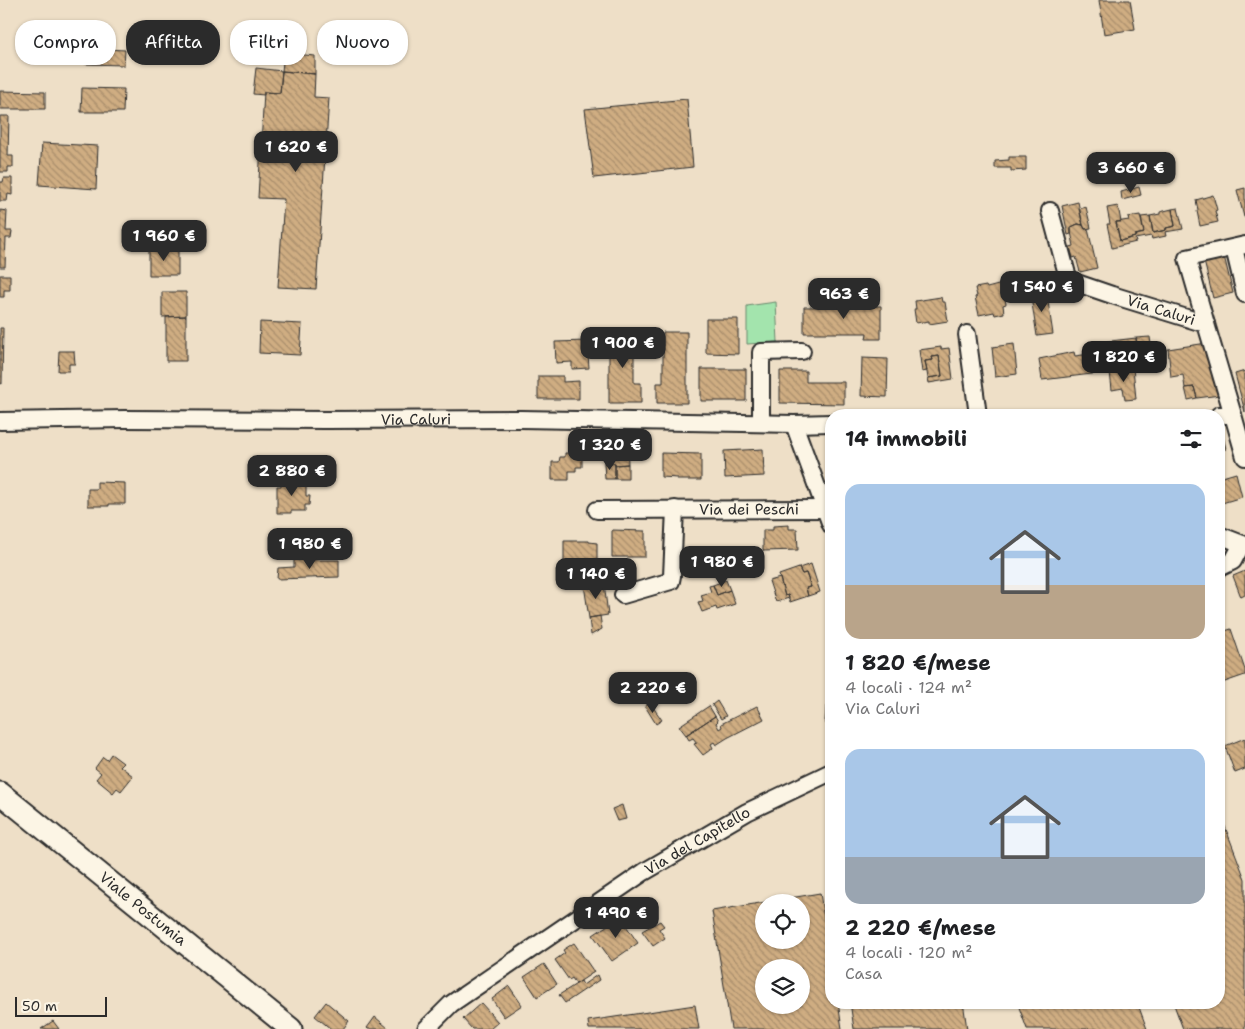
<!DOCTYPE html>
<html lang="it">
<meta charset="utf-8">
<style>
:root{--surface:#fff;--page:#f6f6f6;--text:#202124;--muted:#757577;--accent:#2b2b2b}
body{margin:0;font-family:"Shantell Sans",sans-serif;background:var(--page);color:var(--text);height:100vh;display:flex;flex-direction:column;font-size:19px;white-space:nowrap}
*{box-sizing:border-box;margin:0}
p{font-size:16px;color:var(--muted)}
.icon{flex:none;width:28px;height:28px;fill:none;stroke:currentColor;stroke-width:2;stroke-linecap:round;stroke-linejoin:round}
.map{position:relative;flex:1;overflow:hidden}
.details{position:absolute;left:825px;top:409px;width:400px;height:600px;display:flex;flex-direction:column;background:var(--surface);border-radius:20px;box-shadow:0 1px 4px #0004}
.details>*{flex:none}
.hud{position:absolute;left:15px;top:20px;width:475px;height:45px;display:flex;gap:10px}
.tools{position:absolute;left:755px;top:894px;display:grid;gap:10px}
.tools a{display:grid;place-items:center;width:55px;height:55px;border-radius:50%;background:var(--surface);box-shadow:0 1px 4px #0004;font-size:25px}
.scale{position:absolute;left:15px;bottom:12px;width:92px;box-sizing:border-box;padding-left:5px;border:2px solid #2b2b2b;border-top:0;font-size:14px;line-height:18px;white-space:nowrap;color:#2b2b2b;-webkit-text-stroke:4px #fcf5e5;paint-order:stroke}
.price{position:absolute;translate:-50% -42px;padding:0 11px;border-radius:10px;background:var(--accent);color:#fff;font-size:16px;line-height:32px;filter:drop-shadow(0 1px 2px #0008)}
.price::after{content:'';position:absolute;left:50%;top:30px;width:15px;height:11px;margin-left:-8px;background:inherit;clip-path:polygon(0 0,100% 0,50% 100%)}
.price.on{background:#222;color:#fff}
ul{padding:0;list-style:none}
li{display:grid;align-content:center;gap:10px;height:265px;padding:0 20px}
li span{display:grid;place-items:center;height:155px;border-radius:15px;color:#555}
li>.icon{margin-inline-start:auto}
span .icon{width:90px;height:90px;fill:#fffc;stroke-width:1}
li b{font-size:21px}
h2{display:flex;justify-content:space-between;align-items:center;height:60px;padding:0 20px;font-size:21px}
.tag{padding:0 18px;border-radius:20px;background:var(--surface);box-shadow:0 1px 4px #0004;font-size:18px;line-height:45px}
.tag.on{background:var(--accent);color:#fff}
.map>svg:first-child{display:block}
.green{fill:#a3e4ad;stroke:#67886c}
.building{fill:url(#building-back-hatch);stroke:#2b2b2b;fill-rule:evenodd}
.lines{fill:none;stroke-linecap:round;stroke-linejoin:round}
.minor-casing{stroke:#2b2b2b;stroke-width:20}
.major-casing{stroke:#2b2b2b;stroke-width:25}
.minor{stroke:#fcf5e5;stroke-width:16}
.major{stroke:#fcf5e5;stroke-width:21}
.labels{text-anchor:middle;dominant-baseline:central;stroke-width:4;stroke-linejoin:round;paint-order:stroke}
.street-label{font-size:15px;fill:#2b2b2b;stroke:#fcf5e5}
</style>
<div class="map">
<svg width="1245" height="1029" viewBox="0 0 1245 1029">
<defs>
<pattern id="building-back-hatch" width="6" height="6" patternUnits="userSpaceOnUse" patternTransform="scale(1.25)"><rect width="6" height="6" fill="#cfad82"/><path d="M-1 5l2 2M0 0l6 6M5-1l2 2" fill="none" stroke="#a88d6b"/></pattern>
</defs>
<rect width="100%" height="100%" fill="#eedfc7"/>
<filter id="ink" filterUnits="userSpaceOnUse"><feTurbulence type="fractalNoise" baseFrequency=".02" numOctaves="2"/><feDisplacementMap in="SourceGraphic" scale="10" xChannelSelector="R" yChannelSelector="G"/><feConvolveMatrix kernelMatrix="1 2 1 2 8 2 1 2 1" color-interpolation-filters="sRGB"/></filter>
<g filter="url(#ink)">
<path class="green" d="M776 302 778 342 747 344V306Z"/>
<path class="building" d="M1099 0H1130L1135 29 1104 34Z
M86 48 125 50 124 65 85 64Z
M37 51H47L48 60H37Z
M284 53 315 56V74L282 71Z
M256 68 282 71 280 93 264 92V95L253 94Z
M282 71 315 74 314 97 329 98 316 289 278 287 284 199 258 198 264 92 280 93Z
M82 88 124 89 123 112H81Z
M0 91 45 92V109H0Z
M687 99 693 167 594 178 585 109Z
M0 116H9L8 156H13V167H8V172H0Z
M42 143 98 146 96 189 39 185Z
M1009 157H1026V170L1011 171V168H995V161L1009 160Z
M4 178H12V195L8 194 7 201H0V182H3Z
M1139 187 1141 195 1122 200 1121 192Z
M1245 188V216L1244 217 1237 190Z
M1213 195 1217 210 1215 211 1218 222 1200 226 1197 211 1198 210 1196 200Z
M1078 202 1083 225 1078 224 1073 226 1071 229V234L1068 235 1062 206Z
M1118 206 1121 222H1116L1120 241 1135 237V235L1144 233 1141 217 1150 216 1153 233 1166 230V228L1175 226 1172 209 1178 208 1183 229 1165 232 1166 236 1152 239 1151 236 1135 239 1136 242 1112 248 1107 224H1110L1107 208Z
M1086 207 1091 228 1085 229 1083 225 1079 209Z
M1172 209 1175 226 1166 228V230L1153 233 1150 216 1160 214V212Z
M0 210 7 211 6 231H12L11 238H6L5 267H0Z
M1140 215 1144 233 1135 235V237L1120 241 1116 222 1129 220 1128 217Z
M1078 224 1083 225 1085 229H1088L1097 268 1080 272 1076 257 1073 258 1070 247 1074 246 1071 232V227Z
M169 236H178V247H169Z
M149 250H178V275H149Z
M1224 256 1233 293 1213 298 1204 261Z
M0 275H10V290H4V297H0Z
M1066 283 1071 296 1057 301 1053 287Z
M1002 284 1006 304 1003 305 1004 313 995 315 994 312 979 315 975 297 977 296 975 288 986 286 987 288Z
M1046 289 1053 334 1037 336 1031 297H1034L1033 291Z
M162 292H186V316L162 317Z
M941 297 942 302H945L948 321 929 324V321L916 323 914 309H916L915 301Z
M881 306V339H866L867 333H804V307Z
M186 316V361H166V317Z
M706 319H738V354L706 353Z
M260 322 302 324 300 355 259 353Z
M0 328H3L2 384 0 383Z
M609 332H634V383H641V403H609Z
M663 332H687V403H657V383H663Z
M1150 337 1154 368 1140 367 1136 338Z
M1136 338 1140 367 1092 374 1090 354H1088L1086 344Z
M587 341 589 368 572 369V362L556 363 555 342Z
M1207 343 1214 383 1216 382 1220 395 1197 398 1194 387 1185 388 1183 375 1171 377 1168 349Z
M1014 344 1017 374 995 377 992 347Z
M941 347V349L949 348 953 379 929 383 928 378 942 376 939 356 932 357 933 360 925 361 927 371 922 372 919 350Z
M59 351H74L75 364H69V371H58Z
M1074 352 1075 356 1090 354 1092 374 1042 380 1039 359Z
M939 356 942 376 928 378 925 361 933 360 932 357Z
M862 358 888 359 887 397 861 396Z
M1133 368 1136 399 1125 400 1123 388 1112 390 1110 372Z
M701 369H746V401H701Z
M780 371H806V382H844V404L780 403Z
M1245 371V412L1235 374Z
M538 376H563V382L579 381V399H538Z
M1194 387 1197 398 1188 400 1185 388Z
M1219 428H1221L1226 449 1221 450 1224 459 1219 460Z
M615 443H627L628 464 615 465V463H604V452H615Z
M574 449H582V467H576V471H569V480H552V462H559L560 457H565V453H574Z
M763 449 764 476 725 478 724 451Z
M661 453 701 454V480H678V478L661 477Z
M604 463H615V479H605Z
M628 464V479H615V465Z
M1236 473 1242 497 1222 503 1219 490V478Z
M281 480H303V484H306V496H310L309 505H305V511H291V513H277V486H281Z
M97 482 125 483V504H109V506H88V489H97Z
M789 525V529H797L798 550 763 551V530H773V526Z
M612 530 645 531V557H612Z
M564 541H589V542L597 543V566H564Z
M294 560H339V577L277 579 278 568 294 567Z
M811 564 820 592 808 596 806 588 811 587 806 573 802 574 799 568Z
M799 568 802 574 806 573 811 587 806 588 808 596 790 602 788 595 785 596 779 575Z
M1245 571V595L1241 597 1233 576Z
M780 578 785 596 788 595 789 598 776 602 769 581Z
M726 580 730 590 717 595 713 585Z
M604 583 608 615 589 618 584 585Z
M713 585 717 595 730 590 735 604 717 610 716 607 702 612 698 602 703 601 701 595 711 592 709 586Z
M600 616 602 629 591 635 589 618Z
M1231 629 1245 670V675L1219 684V633Z
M717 701 726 716 721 719 712 705Z
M650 703 662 720 656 724 645 706Z
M709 706 715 716 686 735 679 726Z
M757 706 764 719 727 738 716 745 714 742 711 744 713 748 703 755 694 744 697 743 693 738 689 740 686 735 715 716 718 721 716 723 719 729 722 727 721 724Z
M826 707H831V724L825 723Z
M1245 738V769L1235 773 1225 746Z
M111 754 123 763 120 766 133 776 121 791 117 788 113 793 96 779 101 773 95 768 103 757 107 760Z
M622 805 626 819 617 821 612 809Z
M1219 811 1245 879V1029H1183L1173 1002H1219Z
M820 893 831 962V1002H838L842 1029H731L712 911ZM764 902H801V940H764ZM764 968H801V1005H764Z
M620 917 638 943 612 961 593 935Z
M660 921 664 926 659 929 665 938 653 946 642 931Z
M574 943 594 972 576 984 572 978 569 980 555 960 565 953 563 950Z
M544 964 557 984 537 997 524 977Z
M597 975 599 980 565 1003 559 995 581 981 583 985Z
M509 986 522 1005 504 1017 492 999Z
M326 1002 349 1021 343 1029H331L315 1016Z
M850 1002H963L967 1029H854Z
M1017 1002H1137L1147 1029H1027Z
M481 1003 498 1022 490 1029H472L463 1019Z
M695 1005 699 1029H589L588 1021Z
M375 1017 388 1028V1029H368L367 1028Z
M53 1021 59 1029H41Z"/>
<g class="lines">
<defs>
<g id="minor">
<path id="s1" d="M1050 211 1067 274 1071 281 1112 295 1206 324 1233 415"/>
<path d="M1234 248 1245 294"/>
<path d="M1206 324 1187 258 1245 245"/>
<path d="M967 334 978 415"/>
<path d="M1219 415H1233L1245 457"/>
<path id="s2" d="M0 421 125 419 326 420 521 419 794 424 831 423"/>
<path d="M761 423V352L802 351"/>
<path d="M794 424 831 525"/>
<path id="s3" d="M597 510 831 509"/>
<path d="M1219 535 1245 545"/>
<path d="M1219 568 1233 561 1242 544"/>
<path d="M623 595 671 581 672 576 675 509"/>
<path id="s4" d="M426 1029 451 1004 644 872 747 812 831 772"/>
</g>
<g id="major">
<path id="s5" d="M0 793 291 1029"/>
</g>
</defs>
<use href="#minor" class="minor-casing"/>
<use href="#major" class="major-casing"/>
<use href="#minor" class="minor"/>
<use href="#major" class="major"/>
</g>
</g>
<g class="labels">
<g class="street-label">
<text stroke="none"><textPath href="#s1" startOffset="168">Via Caluri</textPath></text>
<text stroke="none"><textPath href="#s2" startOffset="416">Via Caluri</textPath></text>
<text stroke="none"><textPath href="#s3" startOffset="152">Via dei Peschi</textPath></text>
<text stroke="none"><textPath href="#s4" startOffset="331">Via del Capitello</textPath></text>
<text stroke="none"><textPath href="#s5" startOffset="184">Viale Postumia</textPath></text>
</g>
</g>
</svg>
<div class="tools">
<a><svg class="icon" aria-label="locate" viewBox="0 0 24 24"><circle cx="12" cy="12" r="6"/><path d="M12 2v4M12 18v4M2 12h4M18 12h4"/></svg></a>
<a><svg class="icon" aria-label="layers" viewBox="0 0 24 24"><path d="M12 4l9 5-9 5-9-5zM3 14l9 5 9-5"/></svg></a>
</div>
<div class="scale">50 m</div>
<b class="price" style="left:296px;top:173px">1 620 €</b>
<b class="price" style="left:1131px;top:194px">3 660 €</b>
<b class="price" style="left:164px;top:262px">1 960 €</b>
<b class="price" style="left:1042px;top:313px">1 540 €</b>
<b class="price" style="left:844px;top:320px">963 €</b>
<b class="price" style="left:623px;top:369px">1 900 €</b>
<b class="price on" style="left:1124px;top:383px">1 820 €</b>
<b class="price" style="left:610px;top:471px">1 320 €</b>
<b class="price" style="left:292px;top:497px">2 880 €</b>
<b class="price" style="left:310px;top:570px">1 980 €</b>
<b class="price" style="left:722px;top:588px">1 980 €</b>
<b class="price" style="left:596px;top:600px">1 140 €</b>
<b class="price" style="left:653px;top:714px">2 220 €</b>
<b class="price" style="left:616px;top:939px">1 490 €</b>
<div class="hud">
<a class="tag">Compra</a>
<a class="tag on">Affitta</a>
<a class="tag">Filtri</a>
<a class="tag">Nuovo</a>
</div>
<section class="details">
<h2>14 immobili<svg class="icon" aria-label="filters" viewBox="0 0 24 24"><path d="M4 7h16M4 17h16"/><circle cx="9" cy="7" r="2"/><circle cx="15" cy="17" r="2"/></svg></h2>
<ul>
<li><span style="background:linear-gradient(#a9c7e8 65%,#b9a48a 0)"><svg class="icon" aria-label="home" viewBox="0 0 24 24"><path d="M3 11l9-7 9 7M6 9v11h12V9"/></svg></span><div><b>1 820 €/mese</b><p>4 locali · 124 m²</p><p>Via Caluri</p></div></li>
<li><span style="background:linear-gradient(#a9c7e8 70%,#9aa5b1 0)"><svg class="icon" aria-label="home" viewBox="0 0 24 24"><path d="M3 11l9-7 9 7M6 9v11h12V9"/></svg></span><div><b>2 220 €/mese</b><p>4 locali · 120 m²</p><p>Casa</p></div></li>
</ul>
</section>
</div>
